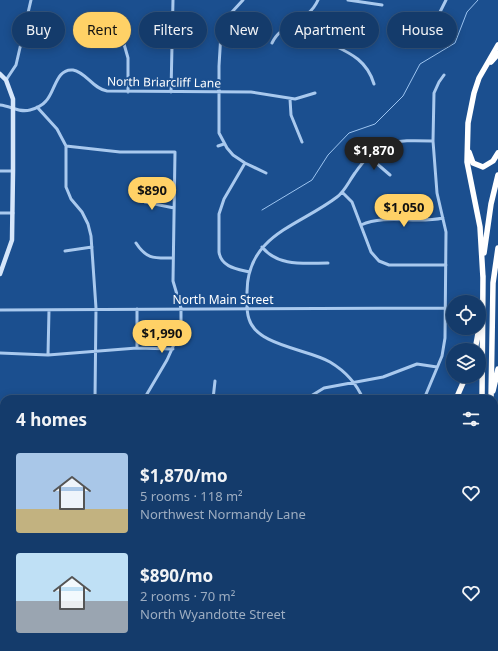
<!DOCTYPE html>
<meta charset="utf-8">
<style>
:root{--surface:#143b6b;--page:#1d4271;--text:#f1f3f6;--muted:#9dadc1;--line:#33557e;--accent:#ffd166}
body{margin:0;font-family:"Noto Sans",sans-serif;background:var(--page);color:var(--text);height:100vh;display:flex;flex-direction:column;font-size:15px;white-space:nowrap}
*{box-sizing:border-box;margin:0}
p{font-size:13px;color:var(--muted)}
.icon{flex:none;width:22px;height:22px;fill:none;stroke:currentColor;stroke-width:2;stroke-linecap:round;stroke-linejoin:round}
.map{position:relative;flex:1;overflow:hidden}
.drawer{position:absolute;left:0px;top:395px;width:498px;height:256px;display:flex;flex-direction:column;background:var(--surface);border-radius:12px 12px 0 0;box-shadow:0 2px 10px #0003,0 0 0 1px var(--line)}
.drawer>*{flex:none}
.top-card{position:absolute;left:12px;top:12px;width:474px;height:36px;display:flex;gap:8px}
.tools{position:absolute;left:446px;top:295px;display:grid;gap:8px}
.tools a{display:grid;place-items:center;width:40px;height:40px;border-radius:50%;background:var(--surface);box-shadow:0 2px 10px #0003,0 0 0 1px var(--line);font-size:20px}
.price{position:absolute;translate:-50% -34px;padding:0 9px;border-radius:14px;background:var(--accent);color:#111;font-size:13px;line-height:26px;filter:drop-shadow(0 1px 2px #0008)}
.price::after{content:'';position:absolute;left:50%;top:24px;width:12px;height:9px;margin-left:-6px;background:inherit;clip-path:polygon(0 0,100% 0,50% 100%)}
.price.current{background:#222;color:#fff}
ul{padding:0;list-style:none}
li{display:flex;align-items:center;gap:12px;height:100px;padding:0 16px}
li span{display:grid;place-items:center;flex:none;width:112px;height:80px;border-radius:4px;color:#555}
li>.icon{margin-inline-start:auto}
span .icon{width:48px;height:48px;fill:#fffc;stroke-width:1}
li b{font-size:17px}
h2{display:flex;justify-content:space-between;align-items:center;height:48px;padding:0 16px;font-size:17px}
.chip{padding:0 14px;border-radius:18px;background:var(--surface);box-shadow:0 2px 10px #0003,0 0 0 1px var(--line);font-size:14px;line-height:36px}
.chip.current{background:var(--accent);color:#111}
.map>svg:first-child{display:block}
.lines{fill:none;stroke-linecap:round;stroke-linejoin:round}
.stream{stroke:#9cc4f0;stroke-width:1}
.minor{stroke:#a9c9ee;stroke-width:3}
.secondary{stroke:#d6e6fa;stroke-width:4.5}
.primary{stroke:#f0f6ff;stroke-width:5}
.motorway{stroke:#fff;stroke-width:5.5}
.labels{text-anchor:middle;dominant-baseline:central;stroke-width:4;stroke-linejoin:round;paint-order:stroke}
.street-label{font-size:12px;fill:#fff;stroke:#1b4f8f}
</style>
<div class="map">
<svg width="498" height="651" viewBox="0 0 498 651">
<rect width="100%" height="100%" fill="#1b4f8f"/>
<g class="lines">
<path class="stream" d="M262 210 312 180 328 155 349 133 375 124 403 96 420 64 455 43 467 12 478 0"/>
<path class="minor" d="M243 0 232 12 221 33 219 66V133L227 148 233 155 245 163 266 173
M348 0 382 5
M299 19C319 51 362 43 374 84
M434 24 446 0
M272 43C282 22 308 23 318 0
M124 44 128 58V92
M6 80 16 65 31 0
M171 92 173 0
M290 99 291 115 302 142
M0 105C11 106 19 113 30 110 35 109 43 105 46 101 55 92 56 68 73 70 86 72 93 89 107 91L251 92 295 99 315 93
M37 107 57 129 66 146V187L71 199 82 212 88 224 91 236 96 308 95 399
M66 146 120 152H175L173 281 181 308V329L167 360 144 399
M218 146 224 144
M368 156 390 175
M245 163 224 199 219 214V252C221 267 237 269 249 272
M0 171H13
M342 192 352 202 371 252 379 261 389 265H446
M138 196 145 202 174 208
M0 213H13
M361 225C386 214 416 224 443 218
M136 243C147 260 155 258 173 258
M262 247C278 267 305 263 328 263
M65 251 92 247
M137 309V348
M0 310 445 308
M0 353 48 355 137 348 173 349
M48 355 49 310
M213 399 215 381
M306 399 324 388 383 377 417 364 437 367
M363 399C356 382 345 371 330 362 308 349 257 346 249 319 246 311 247 301 247 292 247 235 299 226 337 197 345 191 349 181 355 173 378 139 395 140 433 141
M424 399 442 356 445 338 446 232 437 193 433 141 434 93 439 82 444 75
M0 455 4 453
M0 573H4
M312 647V651
M346 647 349 651
M39 651V647
M82 651V647
M125 651V647
M168 651V647
M206 651V647
M241 651V647
M277 651V647
M378 651V647
M411 651 419 647"/>
<path class="secondary" d="M0 74 6 80 13 99V171L12 240 0 274
M0 459V492"/>
<path class="primary" d="M0 497H4
M494 498H498"/>
<path class="motorway" d="M491 62 498 54
M469 152 473 163 483 167 493 161 498 153
M484 253 491 204 498 175
M483 278 480 227 467 162 468 123 474 93 479 78 498 45
M475 350 479 328
M493 391 498 369
M456 399 466 376
M482 399 483 276
M491 399 493 283 498 248
M495 505H498
M494 587 498 592
M467 647 468 651
M477 651V647
M484 651V647
M494 651 498 640"/>
</g>
<g class="labels">
<g class="street-label">
<text transform="translate(164 82) rotate(1)">North Briarcliff Lane</text>
<text x="223" y="299">North Main Street</text>
</g>
</g>
</svg>
<div class="tools">
<a><svg class="icon" aria-label="locate" viewBox="0 0 24 24"><circle cx="12" cy="12" r="6"/><path d="M12 2v4M12 18v4M2 12h4M18 12h4"/></svg></a>
<a><svg class="icon" aria-label="layers" viewBox="0 0 24 24"><path d="M12 4l9 5-9 5-9-5zM3 14l9 5 9-5"/></svg></a>
</div>
<b class="price current" style="left:374px;top:171px">$1,870</b>
<b class="price" style="left:152px;top:211px">$890</b>
<b class="price" style="left:404px;top:228px">$1,050</b>
<b class="price" style="left:162px;top:354px">$1,990</b>
<div class="top-card">
<a class="chip">Buy</a>
<a class="chip current">Rent</a>
<a class="chip">Filters</a>
<a class="chip">New</a>
<a class="chip">Apartment</a>
<a class="chip">House</a>
</div>
<section class="drawer">
<h2>4 homes<svg class="icon" aria-label="filters" viewBox="0 0 24 24"><path d="M4 7h16M4 17h16"/><circle cx="9" cy="7" r="2"/><circle cx="15" cy="17" r="2"/></svg></h2>
<ul>
<li><span style="background:linear-gradient(#a9c7e8 70%,#c2b280 0)"><svg class="icon" aria-label="home" viewBox="0 0 24 24"><path d="M3 11l9-7 9 7M6 9v11h12V9"/></svg></span><div><b>$1,870/mo</b><p>5 rooms · 118 m²</p><p>Northwest Normandy Lane</p></div><svg class="icon" aria-label="heart" viewBox="0 0 24 24"><path d="M12 20l-8-8c-3-5 5-10 8-4 3-6 11-1 8 4z"/></svg></li>
<li><span style="background:linear-gradient(#bfe0f5 60%,#9aa5b1 0)"><svg class="icon" aria-label="home" viewBox="0 0 24 24"><path d="M3 11l9-7 9 7M6 9v11h12V9"/></svg></span><div><b>$890/mo</b><p>2 rooms · 70 m²</p><p>North Wyandotte Street</p></div><svg class="icon" aria-label="heart" viewBox="0 0 24 24"><path d="M12 20l-8-8c-3-5 5-10 8-4 3-6 11-1 8 4z"/></svg></li>
</ul>
</section>
</div>
